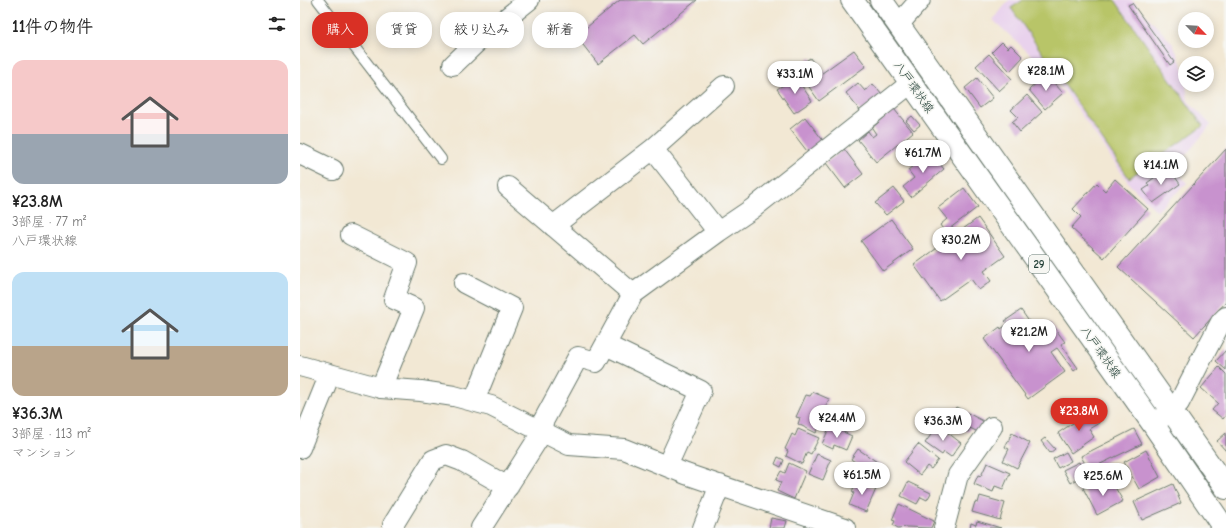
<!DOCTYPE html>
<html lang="ja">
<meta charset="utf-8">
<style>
:root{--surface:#fff;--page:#f6f6f6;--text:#222;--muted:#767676;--accent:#d93025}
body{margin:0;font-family:"Comic Neue","Klee One",sans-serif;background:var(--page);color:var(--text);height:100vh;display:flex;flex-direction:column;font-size:15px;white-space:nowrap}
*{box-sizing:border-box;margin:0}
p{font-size:13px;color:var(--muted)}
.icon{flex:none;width:22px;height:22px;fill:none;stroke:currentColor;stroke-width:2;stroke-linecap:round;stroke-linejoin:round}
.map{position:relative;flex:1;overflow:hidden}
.panel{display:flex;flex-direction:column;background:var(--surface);width:300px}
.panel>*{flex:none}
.guide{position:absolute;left:12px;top:12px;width:380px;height:36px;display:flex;gap:8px}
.needle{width:26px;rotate:115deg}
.controls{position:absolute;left:878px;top:12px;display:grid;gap:8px}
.controls a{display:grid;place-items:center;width:36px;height:36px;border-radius:50%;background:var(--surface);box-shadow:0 2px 10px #0003;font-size:20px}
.price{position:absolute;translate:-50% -34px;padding:0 9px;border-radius:14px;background:#fff;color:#222;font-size:13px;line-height:26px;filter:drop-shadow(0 1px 2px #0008)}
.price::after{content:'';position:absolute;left:50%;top:24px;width:12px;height:9px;margin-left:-6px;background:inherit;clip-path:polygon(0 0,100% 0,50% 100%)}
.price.selected{background:var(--accent);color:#fff}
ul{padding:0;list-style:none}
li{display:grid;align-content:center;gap:8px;height:212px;padding:0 12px}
li span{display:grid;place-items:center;height:124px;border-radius:12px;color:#555}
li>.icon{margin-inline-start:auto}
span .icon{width:72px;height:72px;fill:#fffc;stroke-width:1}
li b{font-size:17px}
h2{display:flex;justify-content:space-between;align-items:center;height:48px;padding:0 12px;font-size:17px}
.chip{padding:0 14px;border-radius:16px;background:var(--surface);box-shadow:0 2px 10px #0003;font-size:14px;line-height:36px}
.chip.selected{background:var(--accent);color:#fff}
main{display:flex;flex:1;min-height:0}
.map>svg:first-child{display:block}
.built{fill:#e9d2ed}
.green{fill:#b8c567;stroke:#6c814e}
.building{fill:#c892ce}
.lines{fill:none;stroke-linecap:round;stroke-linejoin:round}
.service-casing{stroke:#69796c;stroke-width:12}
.minor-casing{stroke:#69796c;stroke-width:22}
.primary-casing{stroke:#69796c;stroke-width:24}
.service{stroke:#fff;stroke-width:10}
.minor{stroke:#fff;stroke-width:20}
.primary{stroke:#fff;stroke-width:22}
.labels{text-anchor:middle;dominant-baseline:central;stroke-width:3;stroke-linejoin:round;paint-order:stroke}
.shield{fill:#f6f6f2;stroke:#60746d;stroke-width:1}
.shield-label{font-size:11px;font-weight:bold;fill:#1f3d34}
.street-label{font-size:12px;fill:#1f3d34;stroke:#f6f6f2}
</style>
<main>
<section class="panel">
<h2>11件の物件<svg class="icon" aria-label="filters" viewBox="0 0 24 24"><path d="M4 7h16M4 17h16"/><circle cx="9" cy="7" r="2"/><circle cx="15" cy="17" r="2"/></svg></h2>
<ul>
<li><span style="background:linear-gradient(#f6c9c9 60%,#9aa5b1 0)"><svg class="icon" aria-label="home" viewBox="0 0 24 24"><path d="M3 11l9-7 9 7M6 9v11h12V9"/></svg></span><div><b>¥23.8M</b><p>3部屋 · 77 m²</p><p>八戸環状線</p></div></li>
<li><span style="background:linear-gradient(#bfe0f5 60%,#b9a48a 0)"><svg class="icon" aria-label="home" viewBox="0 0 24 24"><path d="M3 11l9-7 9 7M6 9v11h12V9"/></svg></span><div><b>¥36.3M</b><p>3部屋 · 113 m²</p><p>マンション</p></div></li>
</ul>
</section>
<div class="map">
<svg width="926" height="528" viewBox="0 0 926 528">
<rect width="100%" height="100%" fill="#f6f6f2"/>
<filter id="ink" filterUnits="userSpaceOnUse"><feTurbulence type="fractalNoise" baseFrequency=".025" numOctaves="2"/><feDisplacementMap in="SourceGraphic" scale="8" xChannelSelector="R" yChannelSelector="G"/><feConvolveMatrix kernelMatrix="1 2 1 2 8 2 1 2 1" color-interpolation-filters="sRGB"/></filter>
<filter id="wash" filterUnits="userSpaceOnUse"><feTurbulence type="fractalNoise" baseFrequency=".012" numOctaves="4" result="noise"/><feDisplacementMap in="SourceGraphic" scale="16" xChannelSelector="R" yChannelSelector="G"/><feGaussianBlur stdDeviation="0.9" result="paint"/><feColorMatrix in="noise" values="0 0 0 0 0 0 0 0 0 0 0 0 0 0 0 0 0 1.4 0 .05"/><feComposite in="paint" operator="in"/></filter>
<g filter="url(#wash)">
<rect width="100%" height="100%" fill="#f2e8d4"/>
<path class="built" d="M709 0H832L873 44 884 70 885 85H886L888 101 911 125 874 169 887 183 857 211 830 185 766 93 742 65 693 20Z"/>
<path class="green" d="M723 0H815L903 126 829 178 711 8Z"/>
<g id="blocks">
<path class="building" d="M320 0H397L343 44 335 35 298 64 276 36Z
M832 3 874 62 870 65 828 5Z
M702 42 708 48 711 45 723 57 710 71 692 52Z
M554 50 566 66 519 101 507 84Z
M689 54 712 79 699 91 676 66Z
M510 58 517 68 503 78 496 68Z
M746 74 763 93 745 109 729 90Z
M496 77 512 101 494 113 477 89Z
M677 78 693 98 680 108 665 88Z
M558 83 565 91 573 84 582 95 561 112 546 93Z
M727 95 742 112 720 132 712 122 718 117 711 110Z
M594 109 613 132 576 162 558 140 568 131 572 137 576 134 572 128Z
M612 116 620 125 614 130 606 121Z
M505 117 525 143 510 155 490 129Z
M544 149 563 174 545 188 526 163Z
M926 149V302L894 337 818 267Z
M630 152 644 169 611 197 603 187 614 178 608 170Z
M871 171 880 184 853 203 843 190 849 186 847 183 862 172 864 175Z
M815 179 848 209 804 258 771 228 781 217 773 209 797 183 805 191Z
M594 188 604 201 586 215 575 203Z
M664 188 678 207 645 232 640 225 647 219 638 208Z
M678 218 705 256 684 271 691 281 679 290 671 279 640 301 614 265Z
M591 219 613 249 583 271 561 241Z
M721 310 737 333 751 323 765 342 761 344 778 368 774 371 757 348 751 352 765 372 728 399 684 339 700 327 701 329 708 324 705 321Z
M926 350V370L916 361Z
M919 367 926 374V415L923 419 912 410 918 403 901 388Z
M513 392 529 399 520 418 523 419 516 433 498 424 500 418 496 417 506 395 510 396Z
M656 407 683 421 678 432 670 428 668 432 663 429 661 433 643 423 649 412 652 413Z
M791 411 799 423 789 429 794 437 771 453 758 433Z
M638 425 661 443 651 457 644 452 642 455 625 443Z
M530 426 552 436 546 450 534 445 533 449 522 444Z
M498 429 519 438 511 454 507 452 502 464 486 456 488 451 485 449 492 434 495 436Z
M834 429 842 444 788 470 781 456Z
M712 433 730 443 717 468 703 461 709 449 705 447Z
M926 433V451L917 441Z
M745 438 755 449 750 453 741 441Z
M618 444 638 460 631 469 627 466 620 475 604 462Z
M558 449 583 466 572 482 557 473 561 467 551 459Z
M846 450 860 477 839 489 824 462Z
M766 452 771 461 758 468 753 459Z
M517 454 531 460 523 480 508 474Z
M478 457 484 460 481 467 475 464Z
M779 462 785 474 770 483 763 470Z
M489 463 506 471 494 499 477 491 481 482 476 480 481 471 485 473Z
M687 463 710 473 703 489 695 486 693 492 674 484 678 475 681 476Z
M556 481 576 489 566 512 549 505 554 493 552 492Z
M796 481 800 488 812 482 823 501 797 515 783 488Z
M608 482 631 493 627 500 621 497 617 504 601 496Z
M873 484 881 503 842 520 834 502Z
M680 496 705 503 700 520 672 512 675 502 678 503Z
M599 504 634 521 631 528 607 527 598 528 593 525 595 521 592 520Z
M471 518 487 521 485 528H469Z
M677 521 701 528H670L671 523 676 525Z"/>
</g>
</g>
<g filter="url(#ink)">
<use href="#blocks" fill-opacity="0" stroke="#69796c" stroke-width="1"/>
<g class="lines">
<defs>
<path id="service" d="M18 0 141 159"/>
<path id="minor" d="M599 24 620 0
M153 65 179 40 229 0
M353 149 424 86
M0 154 33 170
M208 187 333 294
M253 226 353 149 418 232
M51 235 107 263 94 299 114 308 81 388
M164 283 212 308 174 401
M306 345 401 391 367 466
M0 366 81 388 121 391 154 396 191 406 269 445 324 449 386 474 545 528
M853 424 871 411 879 403 903 356 921 322 926 317
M239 429 278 357 296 362 333 294 418 232 452 209 611 83
M0 448 30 374
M93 525 133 460 146 455 162 461 208 487
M181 528 243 431
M403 528 420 485
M644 528 658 475 692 427"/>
<path id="primary" d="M552 0 853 424 924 528
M581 0 926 488"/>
</defs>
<use href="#service" class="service-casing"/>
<use href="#minor" class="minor-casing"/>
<use href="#primary" class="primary-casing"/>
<use href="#service" class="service"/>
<use href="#minor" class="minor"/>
<use href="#primary" class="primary"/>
</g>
</g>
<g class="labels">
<rect class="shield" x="729" y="255" width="20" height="18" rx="3"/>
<g class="shield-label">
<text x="739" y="264">29</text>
</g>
<g class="street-label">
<text transform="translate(614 87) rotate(55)">八戸環状線</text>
<text transform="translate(801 352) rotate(55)">八戸環状線</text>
</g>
</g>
</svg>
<div class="controls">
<a><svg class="needle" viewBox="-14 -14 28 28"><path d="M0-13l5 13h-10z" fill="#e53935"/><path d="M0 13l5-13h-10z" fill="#767676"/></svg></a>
<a><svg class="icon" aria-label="layers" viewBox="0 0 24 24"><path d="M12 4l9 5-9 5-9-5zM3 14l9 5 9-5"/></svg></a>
</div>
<b class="price" style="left:746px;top:92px">¥28.1M</b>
<b class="price" style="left:495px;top:95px">¥33.1M</b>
<b class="price" style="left:623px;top:174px">¥61.7M</b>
<b class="price" style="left:861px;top:186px">¥14.1M</b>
<b class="price" style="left:661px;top:261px">¥30.2M</b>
<b class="price" style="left:729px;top:353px">¥21.2M</b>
<b class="price selected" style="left:779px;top:432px">¥23.8M</b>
<b class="price" style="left:537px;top:439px">¥24.4M</b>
<b class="price" style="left:643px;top:442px">¥36.3M</b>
<b class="price" style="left:562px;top:496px">¥61.5M</b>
<b class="price" style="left:803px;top:497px">¥25.6M</b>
<div class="guide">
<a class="chip selected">購入</a>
<a class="chip">賃貸</a>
<a class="chip">絞り込み</a>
<a class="chip">新着</a>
</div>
</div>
</main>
